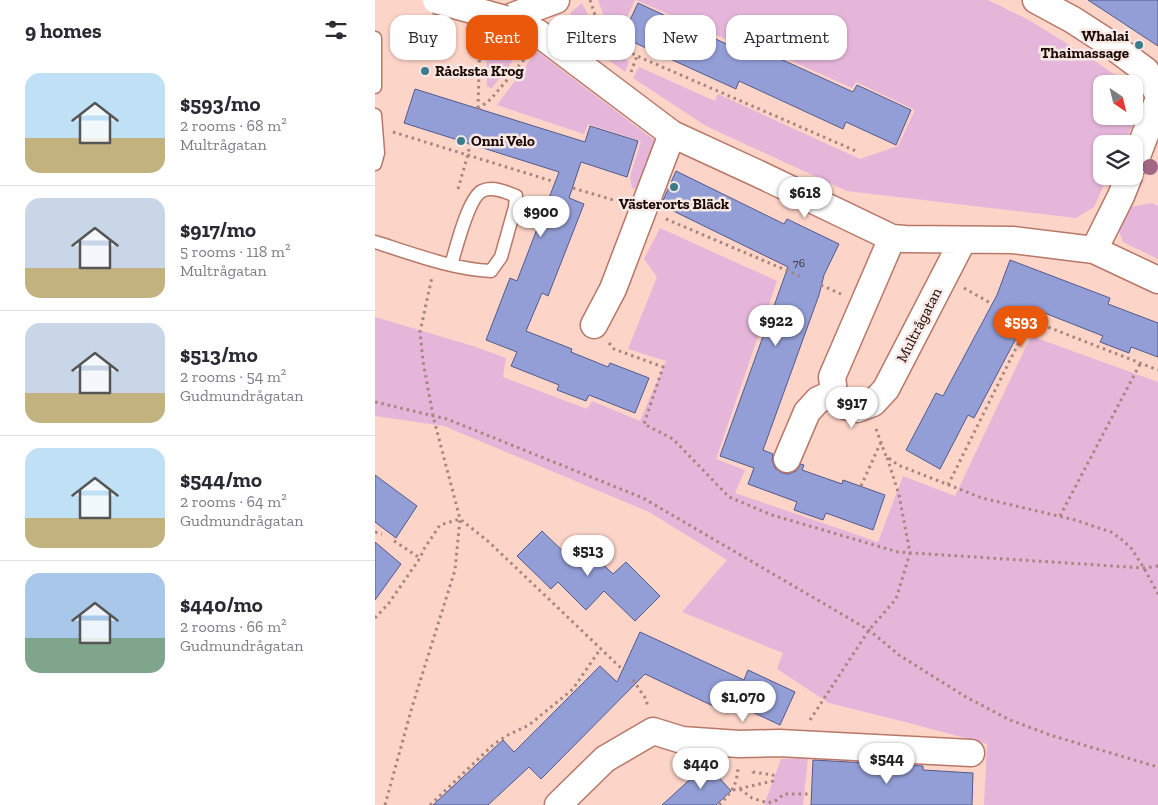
<!DOCTYPE html>
<meta charset="utf-8">
<style>
:root{--surface:#fff;--page:#f7f7f7;--text:#2b2b33;--muted:#7c7c81;--line:#e1e1e2;--accent:#ea580c}
body{margin:0;font-family:"Zilla Slab",serif;background:var(--page);color:var(--text);height:100vh;display:flex;flex-direction:column;font-size:19px;white-space:nowrap}
*{box-sizing:border-box;margin:0}
p{font-size:16px;color:var(--muted)}
.icon{flex:none;width:28px;height:28px;fill:none;stroke:currentColor;stroke-width:2;stroke-linecap:round;stroke-linejoin:round}
.map{position:relative;flex:1;overflow:hidden}
.sheet{display:flex;flex-direction:column;background:var(--surface);width:375px}
.sheet>*{flex:none}
.banner{position:absolute;left:15px;top:15px;width:475px;height:45px;display:flex;gap:10px}
.needle{width:32px;rotate:145deg}
.tools{position:absolute;left:718px;top:75px;display:grid;gap:10px}
.tools a{display:grid;place-items:center;width:50px;height:50px;border-radius:10px;background:var(--surface);box-shadow:0 1px 4px #0004;font-size:25px}
.price{position:absolute;translate:-50% -42px;padding:0 11px;border-radius:18px;background:#fff;color:#222;font-size:16px;line-height:32px;filter:drop-shadow(0 1px 2px #0008)}
.price::after{content:'';position:absolute;left:50%;top:30px;width:15px;height:11px;margin-left:-8px;background:inherit;clip-path:polygon(0 0,100% 0,50% 100%)}
.price.selected{background:var(--accent);color:#fff}
ul{padding:0;list-style:none}
li{display:flex;align-items:center;gap:15px;height:125px;padding:0 25px}
li+li{border-top:1px solid var(--line)}
li span{display:grid;place-items:center;flex:none;width:140px;height:100px;border-radius:15px;color:#555}
li>.icon{margin-inline-start:auto}
span .icon{width:60px;height:60px;fill:#fffc;stroke-width:1}
li b{font-size:21px}
h2{display:flex;justify-content:space-between;align-items:center;height:60px;padding:0 25px;font-size:21px}
.tag{padding:0 18px;border-radius:15px;background:var(--surface);box-shadow:0 1px 4px #0004;font-size:18px;line-height:45px}
.tag.selected{background:var(--accent);color:#fff}
main{display:flex;flex:1;min-height:0}
.map>svg:first-child{display:block}
.green{fill:#e6b6da}
.building{fill:#939ed6;stroke:#515a8d}
.lines{fill:none;stroke-linecap:round;stroke-linejoin:round}
.lane-casing{stroke:#b77868;stroke-width:15}
.street-casing{stroke:#b77868;stroke-width:29}
.path{stroke:#a6857c;stroke-width:3;stroke-dasharray:2.5 4;stroke-linecap:butt}
.lane{stroke:#fff;stroke-width:12}
.street{stroke:#fff;stroke-width:26}
.street-bridge-casing{stroke:#b77868;stroke-width:29;stroke-linecap:butt}
.street-bridge{stroke:#fff;stroke-width:26}
.tree{fill:#a36784}
.poi-dot{fill:#397d8d;stroke:#f6e8e4;stroke-width:2}
.labels{text-anchor:middle;dominant-baseline:central;stroke-width:5;stroke-linejoin:round;paint-order:stroke}
.number-label{font-size:12px;fill:#3a2d38}
.poi-label{font-size:15px;font-weight:bold;fill:#1c0703;stroke:#f6e8e4;text-anchor:start}
.street-label{font-size:15px;fill:#1c0703;stroke:#f6e8e4}
</style>
<main>
<section class="sheet">
<h2>9 homes<svg class="icon" aria-label="filters" viewBox="0 0 24 24"><path d="M4 7h16M4 17h16"/><circle cx="9" cy="7" r="2"/><circle cx="15" cy="17" r="2"/></svg></h2>
<ul>
<li><span style="background:linear-gradient(#bfe0f5 65%,#c2b280 0)"><svg class="icon" aria-label="home" viewBox="0 0 24 24"><path d="M3 11l9-7 9 7M6 9v11h12V9"/></svg></span><div><b>$593/mo</b><p>2 rooms · 68 m²</p><p>Multrågatan</p></div></li>
<li><span style="background:linear-gradient(#c9d6e8 70%,#c2b280 0)"><svg class="icon" aria-label="home" viewBox="0 0 24 24"><path d="M3 11l9-7 9 7M6 9v11h12V9"/></svg></span><div><b>$917/mo</b><p>5 rooms · 118 m²</p><p>Multrågatan</p></div></li>
<li><span style="background:linear-gradient(#c9d6e8 70%,#c2b280 0)"><svg class="icon" aria-label="home" viewBox="0 0 24 24"><path d="M3 11l9-7 9 7M6 9v11h12V9"/></svg></span><div><b>$513/mo</b><p>2 rooms · 54 m²</p><p>Gudmundrågatan</p></div></li>
<li><span style="background:linear-gradient(#bfe0f5 70%,#c2b280 0)"><svg class="icon" aria-label="home" viewBox="0 0 24 24"><path d="M3 11l9-7 9 7M6 9v11h12V9"/></svg></span><div><b>$544/mo</b><p>2 rooms · 64 m²</p><p>Gudmundrågatan</p></div></li>
<li><span style="background:linear-gradient(#a9c7e8 65%,#7fa58c 0)"><svg class="icon" aria-label="home" viewBox="0 0 24 24"><path d="M3 11l9-7 9 7M6 9v11h12V9"/></svg></span><div><b>$440/mo</b><p>2 rooms · 66 m²</p><p>Gudmundrågatan</p></div></li>
</ul>
</section>
<div class="map">
<svg width="783" height="805" viewBox="0 0 783 805">
<rect width="100%" height="100%" fill="#fdd4c8"/>
<path class="green" d="M223 0H260L243 36 234 31Z
M261 0H613L654 20 720 61 753 84H726V116H759V88L767 96 766 107 749 144H726V176H733L719 207 701 218 472 191 331 126 258 78 264 67 340 101 343 94 485 159 523 146 540 110 481 82 477 88 372 41 369 47Z
M207 3 213 15 206 22 217 41 223 37 235 49 254 62 250 72 200 36 193 24 196 12Z
M111 30 135 38 149 46 117 88 112 87Z
M162 51 279 140 282 149 264 190 257 188 255 177 266 141 213 124 209 134 122 105Z
M777 203 783 206V259L748 242 744 231 755 207Z
M285 228 402 281 341 459 370 470 360 493 503 542 528 476 580 496 656 336 783 382V805H609L612 744 534 723 454 703 402 669 408 653 307 612 352 560 274 512 69 426 0 416V317L98 346 131 358 128 377 212 409 217 401 265 421 291 361 253 349 282 277 269 259Z
M433 758 428 805H389L406 759Z"/>
<path class="building" d="M713 0H783V46Z
M263 3 373 54 377 46 478 92 482 85 536 110 521 145 471 122 468 129 364 81 361 89 247 37Z
M40 89 210 142 215 126 263 141 252 177 206 162 194 198 209 204 173 296 167 293 151 331 197 349 196 352 233 367 235 363 274 378 260 413 214 395 211 401 182 390 184 385 136 366 142 352 111 340 135 278 142 281 184 172 29 123Z
M301 171 409 224 412 219 464 244 449 275 444 295 388 450 398 454 397 460 400 468 407 473 413 474 421 471 426 464 429 465 427 470 467 484 468 480 510 495 498 530 451 513 448 520 419 510 422 502 373 484 379 468 345 456 413 267 286 205Z
M635 260 735 298 733 304 783 323V357L756 347 754 353 725 342 728 336 657 308 599 418 593 415 565 469 531 450 561 393 568 396 622 295Z
M0 475 42 506 21 538 0 522Z
M167 531 197 560 210 547 238 574 251 562 285 596 260 621 229 591 211 610 183 582 176 589 142 556Z
M0 542 26 564 0 600Z
M265 632 369 680 373 670 420 692 405 725 358 703 353 713 270 674 166 779 154 767 113 805H58L128 740 139 752 225 666 242 682Z
M438 760 548 766V770L598 773 597 805H436Z
M332 764 356 791 341 805H287Z"/>
<g class="lines">
<defs>
<path id="lane" d="M0 38V87
M0 115 3 153 0 164
M0 242C38 254 77 269 116 271L126 257 140 207 141 196C131 192 118 186 107 191 93 198 81 249 76 265"/>
<path id="street" d="M661 0 698 20 732 42 771 71 783 94
M130 19 163 33 297 134 386 175 517 238 530 239 638 240 719 250 783 280
M130 19 181 0
M759 164 783 101
M517 238 457 377 459 393 470 406 482 409 498 403 511 389 588 240
M719 250 746 196 754 176
M219 325 238 289 297 134
M412 459 432 412 443 400 459 393
M183 805 230 759 278 731 307 740 364 744 404 743 596 753"/>
</defs>
<use href="#lane" class="lane-casing"/>
<use href="#street" class="street-casing"/>
<path class="path" d="M215 0 221 18 235 41 262 56 481 151
M256 72 262 56
M103 108 105 37
M103 109 116 99 153 55
M18 132 180 182
M198 188 245 202
M83 189 93 154 95 144
M291 219 427 277
M446 285 466 294
M589 288 617 304
M637 313 783 370
M234 343 239 349 288 367 269 424 298 439 354 497 397 515 523 552 769 568 783 566
M0 402 72 419 268 498 494 630 524 655 591 697 635 720 678 736 783 767
M501 429 511 456 523 465 607 498 700 520 736 532 745 538 756 548 769 568 783 594
M573 485 655 320
M486 486 506 442
M685 516 765 364
M0 532 7 534
M19 541 45 558
M0 618 14 603 45 558 49 549 65 525 85 519 114 542 247 669
M258 680 271 699 273 708
M435 720 494 630 521 599 535 553 524 495 512 457
M365 789 377 798 393 803 402 800 409 794H436
M358 790 398 781V775L378 772V768
M10 805 37 707 80 570 85 519 58 416 48 361 45 332 57 277
M55 805 119 744 133 735 154 725 198 689 226 648
M344 805C357 792 362 785 363 767"/>
<use href="#lane" class="lane"/>
<use href="#street" class="street"/>
<defs>
<path id="street-bridge" d="M61 0 130 19"/>
</defs>
<use href="#street-bridge" class="street-bridge-casing"/>
<use href="#street-bridge" class="street-bridge"/>
</g>
<circle class="tree" cx="775" cy="167" r="8"/>
<g class="poi-dot">
<circle cx="764" cy="45" r="5"/>
<circle cx="50" cy="71" r="5"/>
<circle cx="86" cy="141" r="5"/>
<circle cx="299" cy="187" r="5"/>
</g>
<g class="labels">
<g class="number-label">
<text x="424" y="263">76</text>
</g>
<g class="poi-label">
<text x="754" y="36" text-anchor="end">Whalai<tspan x="754" dy="17">Thaimassage</tspan></text>
<text x="60" y="71">Råcksta Krog</text>
<text x="96" y="141">Onni Velo</text>
<text x="299" y="204" text-anchor="middle">Västerorts Bläck</text>
</g>
<g class="street-label">
<text transform="translate(544 325) rotate(-63)">Multrågatan</text>
</g>
</g>
</svg>
<div class="tools">
<a><svg class="needle" viewBox="-14 -14 28 28"><path d="M0-13l5 13h-10z" fill="#e53935"/><path d="M0 13l5-13h-10z" fill="#7c7c81"/></svg></a>
<a><svg class="icon" aria-label="layers" viewBox="0 0 24 24"><path d="M12 4l9 5-9 5-9-5zM3 14l9 5 9-5"/></svg></a>
</div>
<b class="price" style="left:430px;top:219px">$618</b>
<b class="price" style="left:166px;top:238px">$900</b>
<b class="price" style="left:401px;top:347px">$922</b>
<b class="price selected" style="left:646px;top:348px">$593</b>
<b class="price" style="left:477px;top:429px">$917</b>
<b class="price" style="left:213px;top:577px">$513</b>
<b class="price" style="left:368px;top:723px">$1,070</b>
<b class="price" style="left:512px;top:785px">$544</b>
<b class="price" style="left:326px;top:790px">$440</b>
<div class="banner">
<a class="tag">Buy</a>
<a class="tag selected">Rent</a>
<a class="tag">Filters</a>
<a class="tag">New</a>
<a class="tag">Apartment</a>
</div>
</div>
</main>
